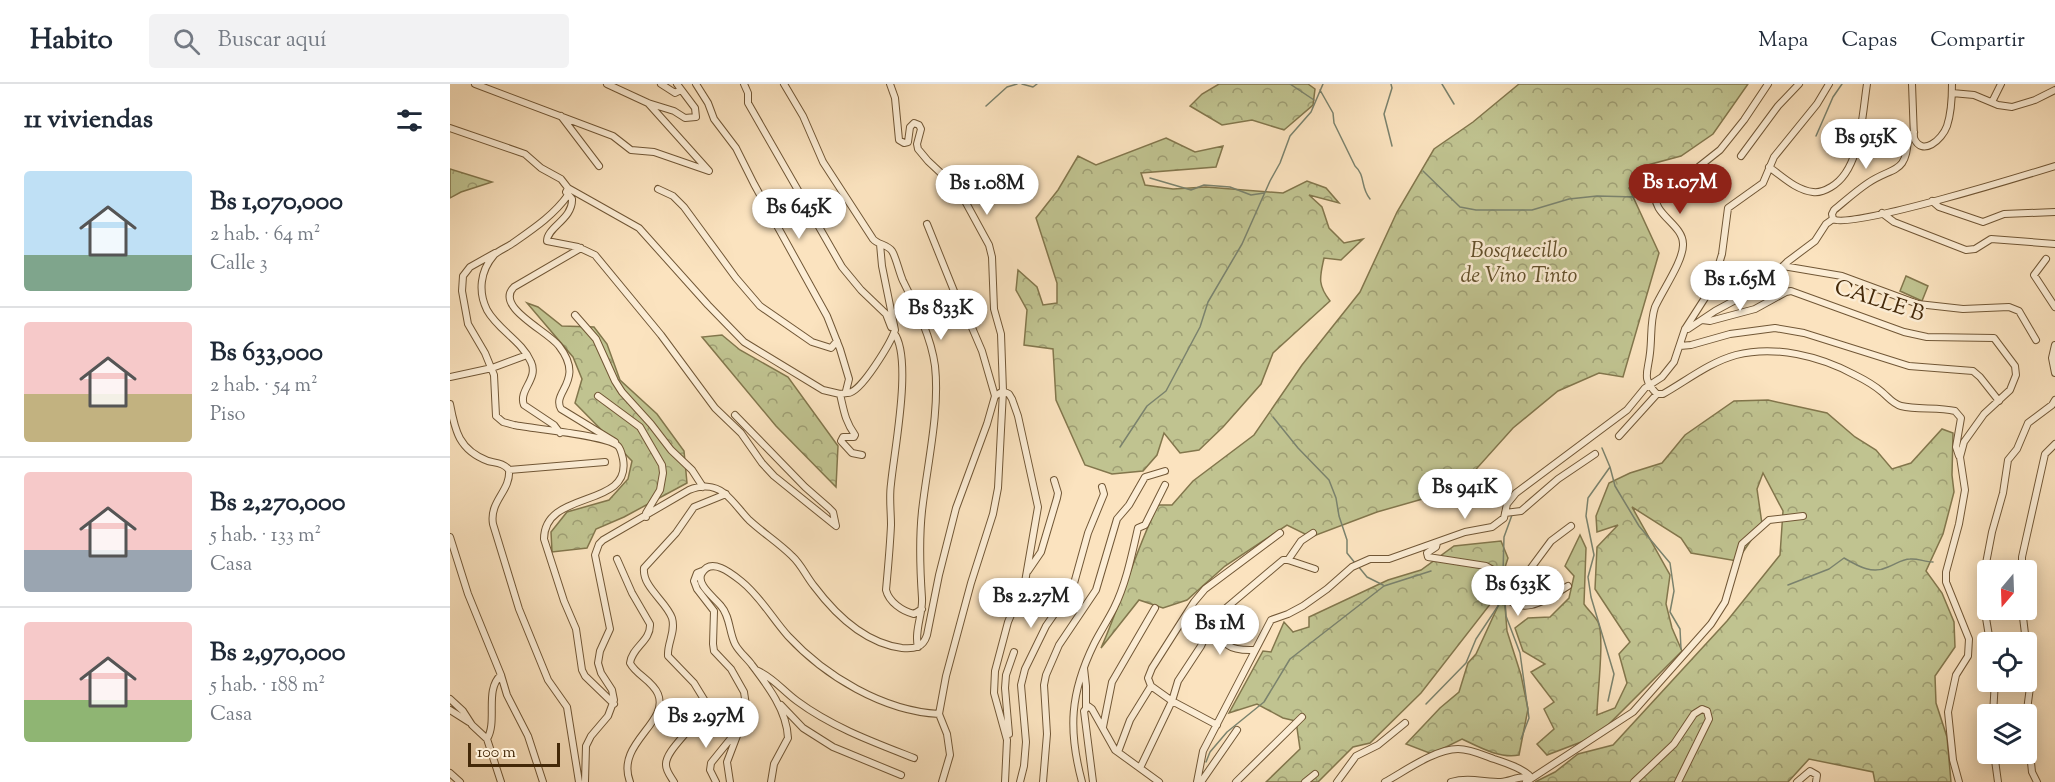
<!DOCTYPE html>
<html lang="es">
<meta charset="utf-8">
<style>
:root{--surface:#fff;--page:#f2f2f3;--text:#1f2937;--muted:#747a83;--line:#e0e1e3;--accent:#8f2418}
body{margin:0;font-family:"Sorts Mill Goudy",serif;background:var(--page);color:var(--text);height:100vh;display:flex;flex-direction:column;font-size:22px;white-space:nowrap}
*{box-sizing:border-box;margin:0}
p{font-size:20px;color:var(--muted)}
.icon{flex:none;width:33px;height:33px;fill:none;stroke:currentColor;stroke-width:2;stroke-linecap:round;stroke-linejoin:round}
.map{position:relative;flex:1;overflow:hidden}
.drawer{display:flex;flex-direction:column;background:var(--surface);width:450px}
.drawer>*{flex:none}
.needle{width:39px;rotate:199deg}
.fabs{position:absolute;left:1527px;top:476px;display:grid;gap:12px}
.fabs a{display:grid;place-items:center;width:60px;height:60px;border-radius:6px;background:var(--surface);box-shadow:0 3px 15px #0003;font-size:30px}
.scale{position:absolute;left:18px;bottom:15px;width:92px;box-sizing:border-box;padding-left:6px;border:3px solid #432808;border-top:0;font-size:16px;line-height:21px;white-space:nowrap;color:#432808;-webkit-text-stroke:4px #fcedd5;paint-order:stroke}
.price{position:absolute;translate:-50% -51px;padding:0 14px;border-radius:21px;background:#fff;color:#222;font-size:20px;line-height:39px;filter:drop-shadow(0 2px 3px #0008)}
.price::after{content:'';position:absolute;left:50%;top:36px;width:18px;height:14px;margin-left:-9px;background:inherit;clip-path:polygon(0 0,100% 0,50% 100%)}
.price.current{background:var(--accent);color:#fff}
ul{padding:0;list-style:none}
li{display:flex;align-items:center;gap:18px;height:150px;padding:0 24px}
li+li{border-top:2px solid var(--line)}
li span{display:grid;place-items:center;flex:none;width:168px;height:120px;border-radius:6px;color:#555}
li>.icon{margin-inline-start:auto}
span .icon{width:72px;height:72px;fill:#fffc;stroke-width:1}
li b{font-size:26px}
h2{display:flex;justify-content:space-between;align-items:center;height:72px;padding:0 24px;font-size:26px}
header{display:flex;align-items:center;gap:36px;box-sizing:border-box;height:84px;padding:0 30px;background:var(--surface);border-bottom:2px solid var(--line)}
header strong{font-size:28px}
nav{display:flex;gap:33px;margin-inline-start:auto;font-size:21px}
.search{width:420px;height:54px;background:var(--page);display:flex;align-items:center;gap:15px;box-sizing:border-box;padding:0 21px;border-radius:6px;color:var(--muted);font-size:22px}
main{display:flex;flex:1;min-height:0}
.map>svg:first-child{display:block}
.forest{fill:url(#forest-crowns);stroke:#82764c;stroke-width:1.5}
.park{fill:#c0c390;stroke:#82764c;stroke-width:1.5}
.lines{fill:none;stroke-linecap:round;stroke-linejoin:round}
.stream{stroke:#7a826d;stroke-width:1.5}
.minor-casing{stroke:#715736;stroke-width:8}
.minor{stroke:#fcedd5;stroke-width:6}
.labels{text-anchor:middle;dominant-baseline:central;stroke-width:5;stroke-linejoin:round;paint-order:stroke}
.park-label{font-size:22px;font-style:italic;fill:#624f2a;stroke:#fcedd5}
.street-label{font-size:22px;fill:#432808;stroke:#fcedd5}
</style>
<header>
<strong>Habito</strong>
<div class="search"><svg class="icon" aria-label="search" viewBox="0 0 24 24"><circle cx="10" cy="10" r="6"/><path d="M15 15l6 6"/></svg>Buscar aquí</div>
<nav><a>Mapa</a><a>Capas</a><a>Compartir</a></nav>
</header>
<main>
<section class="drawer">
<h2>11 viviendas<svg class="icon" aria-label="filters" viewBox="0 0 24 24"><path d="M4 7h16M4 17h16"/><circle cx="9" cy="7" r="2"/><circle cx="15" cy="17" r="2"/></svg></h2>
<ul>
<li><span style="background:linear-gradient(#bfe0f5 70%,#7fa58c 0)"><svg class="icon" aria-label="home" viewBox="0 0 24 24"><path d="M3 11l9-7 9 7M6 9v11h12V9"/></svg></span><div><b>Bs 1,070,000</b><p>2 hab. · 64 m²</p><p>Calle 3</p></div></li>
<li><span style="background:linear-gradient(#f6c9c9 60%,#c2b280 0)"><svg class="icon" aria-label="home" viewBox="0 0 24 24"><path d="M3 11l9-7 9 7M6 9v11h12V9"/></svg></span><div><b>Bs 633,000</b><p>2 hab. · 54 m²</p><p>Piso</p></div></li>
<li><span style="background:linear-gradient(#f6c9c9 65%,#9aa5b1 0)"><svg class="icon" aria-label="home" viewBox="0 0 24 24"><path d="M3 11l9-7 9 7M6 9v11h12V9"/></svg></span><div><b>Bs 2,270,000</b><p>5 hab. · 133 m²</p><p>Casa</p></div></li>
<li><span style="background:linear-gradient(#f6c9c9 65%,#8fb573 0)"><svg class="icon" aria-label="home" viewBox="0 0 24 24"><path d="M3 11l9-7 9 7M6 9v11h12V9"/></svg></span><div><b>Bs 2,970,000</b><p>5 hab. · 188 m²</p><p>Casa</p></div></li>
</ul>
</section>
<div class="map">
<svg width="1605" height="698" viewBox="0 0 1605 698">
<defs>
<pattern id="forest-crowns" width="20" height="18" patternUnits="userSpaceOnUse" patternTransform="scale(1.5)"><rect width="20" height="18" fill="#c0c390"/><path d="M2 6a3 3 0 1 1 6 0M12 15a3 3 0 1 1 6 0" fill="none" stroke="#9e9e74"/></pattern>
</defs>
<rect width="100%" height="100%" fill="#fbe3bf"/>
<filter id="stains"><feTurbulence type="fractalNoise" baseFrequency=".00333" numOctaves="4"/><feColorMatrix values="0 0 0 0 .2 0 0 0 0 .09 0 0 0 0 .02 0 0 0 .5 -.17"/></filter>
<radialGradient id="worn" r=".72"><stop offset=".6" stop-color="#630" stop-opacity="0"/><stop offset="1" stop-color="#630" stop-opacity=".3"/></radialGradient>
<path class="forest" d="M769 0H858L865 5 863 21 834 46 802 36 772 41 740 22 752 10Z
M1069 0H1298L1263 50 1231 72 1194 82 1179 104 1209 169 1173 293 1149 289 1108 307 1063 344 1020 392 983 412 927 428 861 453 837 441 775 482 737 516 713 524 689 516 651 564C672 517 685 467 708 421H722L743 397 804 351 852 281 910 208 947 128 984 65 1023 38Z
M716 54 745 68 773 62 766 83 691 89 695 101 723 105 756 103 833 109 857 97 876 104 889 119 859 111 872 123 879 144 894 159 913 155 891 176 874 174C870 193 867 200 880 217L823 269 811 300 773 343 749 366 730 369 714 349 707 371 693 387 662 390 635 381 606 316 603 265 574 261 577 226 566 206 568 186 587 203 593 221 607 219V199L586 134 608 106 628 72 646 81Z
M0 85 42 98 11 108 0 114Z
M77 219 88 223 112 242 144 243 157 260 170 296 207 330 234 367 237 399 174 433 146 445 137 464 102 468 101 448 117 428 159 416 178 395 182 377 125 319 132 295 123 273Z
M272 251 290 266 338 293 388 362 386 403 326 342 252 253Z
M1318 316 1377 329 1405 353 1426 366 1442 385 1461 379 1492 345 1503 349 1502 391 1504 408 1493 450 1476 487 1492 509 1504 538 1505 563 1485 592 1486 619 1497 653 1501 698H1425L1423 688 1359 675 1338 698H1085L1105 688 1128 670 1163 661 1277 537 1330 471 1333 427 1313 389 1307 405 1312 440 1287 477 1241 469 1231 454 1182 423 1220 491 1216 520 1222 544 1232 567 1147 652 1097 671 1087 660 1104 645 1094 625 1104 618 1081 588 1095 580 1073 567 1065 544 1078 534 1100 533 1119 514 1124 492 1115 482 1130 451 1136 464 1134 520C1138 526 1145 532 1148 538 1155 552 1147 612 1147 631L1165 624 1177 599 1169 570 1180 558 1145 505 1147 463 1168 441 1147 448 1146 432 1159 399 1180 389 1212 379 1235 351 1284 317Z
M1051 457 1058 474 1045 514 971 609 920 659 903 663 868 698H816L850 665 846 637 833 634 807 620 779 629 813 567 821 568 834 538 843 548 859 543V533L938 496 971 486 1004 462Z
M1054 509 1057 547 1071 591 1078 625 1069 671C1050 675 1029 663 1012 655L982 670 956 660 990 624 1009 608 1018 579 1026 570Z"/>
<path class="park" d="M1456 192 1478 202 1472 217 1450 207Z"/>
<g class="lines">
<path class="stream" d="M572 0 583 3 587 0
M840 0 864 16
M941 0 942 4 934 30 942 62
M992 0 1004 20
M870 6 883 29 884 39 905 82C916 92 910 103 920 115
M536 22 557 3 567 0
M1366 52 1383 13 1392 0
M973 87 1010 123 1026 126H1082L1119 115 1147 112 1186 113
M700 94 741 106 754 101 780 103 801 111 814 109
M823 333 848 364 879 396 886 414 889 432 897 456V469L905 479
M670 363 697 322 716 307 750 243 758 218 792 160 820 97 830 79 840 52 861 28 873 0
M1152 364 1160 383 1165 402 1189 442 1220 479 1224 507 1220 528 1230 545 1231 565
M908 482 917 493 933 501
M1053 488 1054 453 1062 431
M1053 495 1055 509
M1338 501 1379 485 1394 474C1408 482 1422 491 1438 483 1446 480 1452 475 1460 475 1467 474 1475 478 1483 478
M1055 516 1056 532 1070 569 1079 634 1071 655
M1158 617 1164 590 1141 513 1138 493 1144 471 1136 432 1138 414 1160 383
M976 620 1016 579 1026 555 1054 513
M756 678 760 668 777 648 814 618 840 575 934 502 981 487"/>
<defs>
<path id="minor" d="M25 0 163 52 181 66 204 68 259 87 198 19
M157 0 198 19 224 27 235 34 246 33 245 24 227 0
M211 0 225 9 231 6
M246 0 258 19 264 35 286 64 304 100 377 232 390 265 399 295 396 307 398 309C411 309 441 258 445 246L432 182 430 160
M294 0 298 9V19L392 183 411 206 436 230 441 243
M334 0 353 32 373 78 423 155C428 161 437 160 442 167 446 173 449 188 453 197 466 223 481 252 485 282 490 328 477 381 472 427 469 455 470 485 472 514 473 530 464 547 468 563
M440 0 445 14 449 56 454 59 458 58 460 43 464 39 469 41 471 45 467 60 468 65 478 77 509 106 539 161 542 173 544 225 551 250 553 307 548 404 543 430 521 499 496 592 489 630 497 650 500 671 492 698
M1318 0 1294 36 1270 66 1246 85 1211 103 1206 109C1201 130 1233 140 1233 160 1234 176 1212 207 1205 223 1200 238 1202 253 1200 269 1198 289 1191 294 1207 310H1213C1236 297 1260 278 1286 271 1325 261 1370 272 1405 291 1415 296 1424 301 1432 308 1438 313 1443 320 1451 322 1467 326 1488 323 1505 327L1511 334 1506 363 1509 372
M1462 0 1464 54C1472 73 1492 56 1497 42 1501 30 1502 13 1502 0
M1502 9 1524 11 1548 21 1562 23 1585 16 1605 6
M1542 18 1551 0
M111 32 149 82
M0 44 75 70 91 84 111 95 118 104 189 144 258 221 294 258 373 306 390 310 397 309
M1291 72 1328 22 1349 0
M1319 83C1333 93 1346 106 1363 108 1370 109 1376 106 1381 103 1411 86 1412 31 1417 0
M118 104 116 108 122 115C123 135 97 143 97 157L128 163 145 171 211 251 265 324 291 349 312 379 324 392 386 442 383 428 379 424 355 403 285 331
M208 105 223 112 234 123 286 194 310 222 362 258 381 264 387 257
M1482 117 1489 123 1533 138 1554 130 1605 128
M1432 129 1444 138 1516 166 1525 165 1541 155 1605 160
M1383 135C1398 146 1576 91 1605 82
M477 140 506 212 520 239 532 267 545 312
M131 164 64 203C44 223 98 247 109 262 136 297 101 308 111 325L165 358
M45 169 20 183 13 192 12 207 18 240 35 269 44 291 46 332 53 338 64 341C83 345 157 351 168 362 171 365 172 371 173 375 182 425 94 405 94 455L114 517 126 545 132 586 135 592 164 620
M1596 175 1584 191 1605 223
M1333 182 1392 192 1468 220 1513 225 1559 223 1569 227 1586 256
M125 231 146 255 165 297 172 308 201 340 221 366 242 386 253 403
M1252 236 1260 237 1305 225 1336 208 1341 207 1454 248 1477 253 1544 254 1565 282 1566 291 1560 306 1534 330 1514 358 1510 373 1515 406 1509 440 1496 488V498L1519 555 1518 572 1506 591 1498 628 1503 676 1509 698
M1235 245H1238L1265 227 1315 200 1337 178 1365 157 1376 140 1383 135 1382 130 1384 126C1395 117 1406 107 1418 99 1443 82 1457 91 1458 53L1464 48
M444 249C463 274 444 367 441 400 439 413 441 427 441 441 440 463 438 484 436 506 439 518 452 527 464 530L472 525
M1605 261 1602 274 1605 289
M1230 262 1241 261 1280 250 1325 244 1354 249 1459 282 1523 287 1530 293 1549 317
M0 293 42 284 77 271
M390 310C394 327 395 337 405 351L404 353H393L391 357 402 369 412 371
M148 312 190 343 212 381 213 389 210 406 196 429V433
M0 320C5 347 9 366 38 377 46 379 54 379 59 386 61 407 39 417 43 440L69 525 98 596 117 623 129 698
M110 349 104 341 74 321C68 306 89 295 81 278 72 257 48 246 37 226 28 208 30 187 44 171 49 166 58 163 63 159 83 145 104 131 118 111
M1169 352 1207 310
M59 386 155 378
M1055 429 1071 427 1108 395 1145 370
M0 453 18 510 51 591 57 611 78 652 93 698
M987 459 986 463 977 469 978 473 1036 482 1057 494H1063L1078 488 1101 457 1121 442
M167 475 182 509 200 540C201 557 182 563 180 579 186 591 202 596 208 610 220 639 165 659 180 698
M838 476 851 457 863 449
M1038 484C1044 492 1046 502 1052 509 1072 535 1097 515 1118 502
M1572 486V473L1595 370 1605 360
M252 487 247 489 244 497 247 505 264 527 263 560 264 567 281 585 294 608 296 621 293 636 277 678 280 698
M578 487 591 468 607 414 608 409 604 396
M1572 525 1576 558
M763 537C773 561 778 567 804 566
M1540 558 1534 522 1533 495 1542 448 1553 409 1558 376 1567 365 1578 339 1602 321 1605 316
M1576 561 1582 588 1577 626
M634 584 636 602V623
M306 586C323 593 333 607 347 617 382 643 423 658 464 674
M701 602 722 617 767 641
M0 615 13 627 22 641 37 655 51 698
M331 621 353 644 383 663 451 691
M0 626 19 638
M1543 630 1545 597
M1577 640 1582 688 1587 698
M653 643 662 598 705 524
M559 650 555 604 556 591 564 568
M37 655C48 637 34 606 51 591
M668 668 680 636 701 602 698 594 702 584 744 518 755 505 830 449
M1544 669 1548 698
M690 684 722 617 728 597 751 562 763 537 769 530 833 476H838L865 485
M0 689 10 698
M135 698 136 662 141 652 158 632 164 616 162 606 151 589 148 579 150 567 160 545 145 471 149 460 153 456 239 406C251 401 264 401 274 409 284 417 291 428 299 436 313 449 329 459 342 472 351 480 356 492 364 502 385 530 414 559 452 564 464 565 473 564 477 551L489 491 506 424 537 340 545 312 553 307 559 310 562 315 568 332 588 423 575 498 558 538 545 587 544 609 557 656 555 698
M224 698C221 693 216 687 216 681 215 664 251 641 255 617L244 599 218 572C217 559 226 548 222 534 216 517 192 503 194 484L226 449 244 423 276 410
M266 698 260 686 261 679 282 653 287 650
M321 698 324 680 338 654C337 627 318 602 302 581 297 574 289 568 285 560 279 548 280 532 271 522 265 514 245 500 252 489 261 473 281 489 291 497 310 512 322 534 338 552 375 592 433 627 489 630
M570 698 574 682 576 658 571 601 575 585 596 542 623 503 638 449 654 410 652 403
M593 698 597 650 594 601 596 591 609 561 646 506 667 435 679 421 695 393 715 387
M632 698C618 646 620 609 644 560 650 548 658 536 664 524 676 500 682 470 688 444L695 441 715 401
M643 698 634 627 638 622 642 625 665 666 709 698
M747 698 753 667 821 536 838 530 853 522 877 505 902 483 920 475H939L1015 448 1042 443 1054 434 1057 420 1066 409 1177 326 1195 304 1212 293 1224 278 1235 245 1262 203 1272 170 1278 124 1313 99 1324 73 1367 20 1379 0
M751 698 787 646
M786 698 852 633
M855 698 865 690
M887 698 906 672 928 661 955 639
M935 698C955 687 985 665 1008 665 1020 665 1033 671 1044 675 1056 679 1069 683 1079 691V693
M1001 698C1018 693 1034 698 1051 698 1061 697 1071 691 1080 694
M1076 698 1183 628 1261 540 1275 518 1292 460 1319 436 1353 432
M1184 698 1224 660 1244 630 1252 625 1257 627 1259 635 1228 698
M1347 698 1360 687 1367 691 1366 698"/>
</defs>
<use href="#minor" class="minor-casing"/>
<use href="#minor" class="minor"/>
</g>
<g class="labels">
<g class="park-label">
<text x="1069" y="168">Bosquecillo<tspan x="1069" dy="25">de Vino Tinto</tspan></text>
</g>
<g class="street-label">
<text transform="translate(1429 218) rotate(18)">CALLE B</text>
</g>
</g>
<rect width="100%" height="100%" filter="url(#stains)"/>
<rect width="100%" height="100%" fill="url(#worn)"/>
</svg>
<div class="fabs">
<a><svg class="needle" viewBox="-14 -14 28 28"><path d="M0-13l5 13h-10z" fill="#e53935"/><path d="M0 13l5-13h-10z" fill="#747a83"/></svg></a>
<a><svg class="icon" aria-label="locate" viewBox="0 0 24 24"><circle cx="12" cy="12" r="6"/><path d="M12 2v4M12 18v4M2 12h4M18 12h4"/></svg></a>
<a><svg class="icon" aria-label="layers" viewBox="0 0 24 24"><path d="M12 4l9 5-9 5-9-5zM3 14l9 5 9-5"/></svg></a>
</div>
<div class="scale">100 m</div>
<b class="price" style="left:1416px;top:86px">Bs 915K</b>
<b class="price current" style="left:1230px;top:131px">Bs 1.07M</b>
<b class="price" style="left:537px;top:132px">Bs 1.08M</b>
<b class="price" style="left:349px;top:156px">Bs 645K</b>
<b class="price" style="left:1290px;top:228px">Bs 1.65M</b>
<b class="price" style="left:491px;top:257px">Bs 833K</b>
<b class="price" style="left:1015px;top:436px">Bs 941K</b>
<b class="price" style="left:1068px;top:533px">Bs 633K</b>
<b class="price" style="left:581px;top:545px">Bs 2.27M</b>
<b class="price" style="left:770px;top:572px">Bs 1M</b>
<b class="price" style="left:256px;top:665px">Bs 2.97M</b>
</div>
</main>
